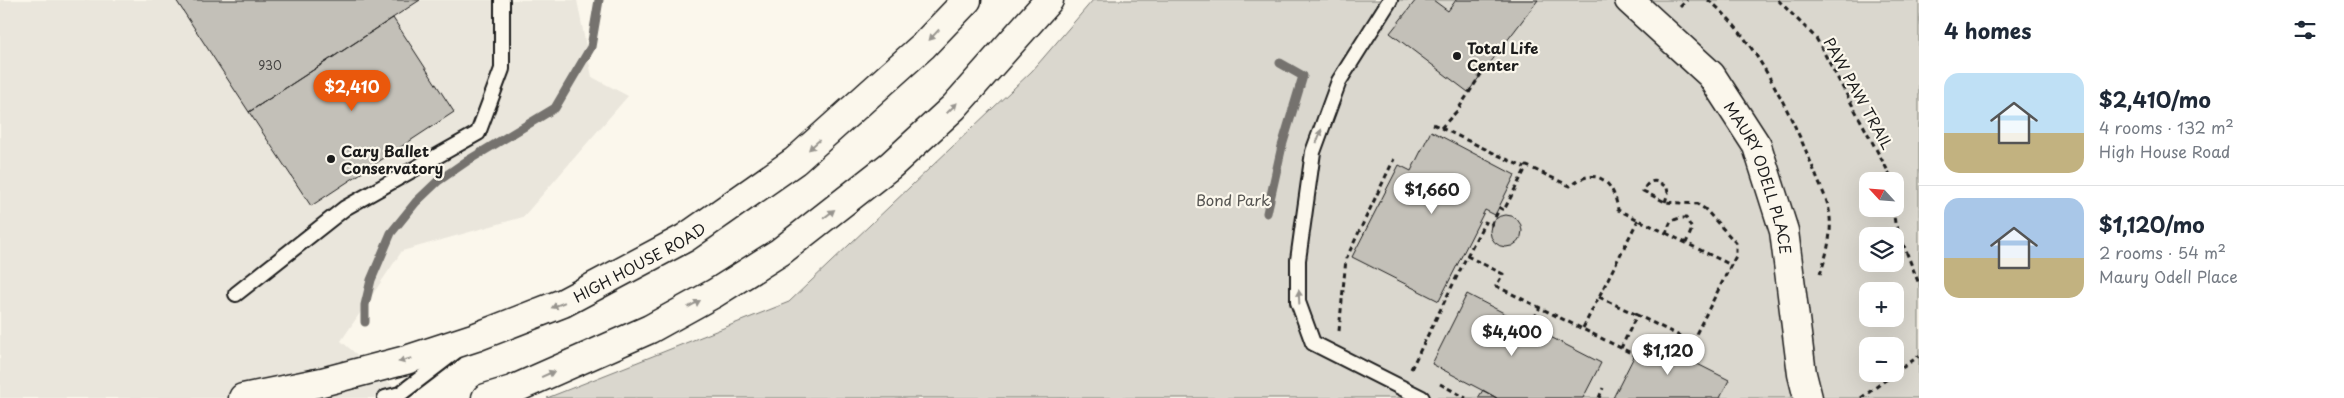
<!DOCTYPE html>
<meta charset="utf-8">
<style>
:root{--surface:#fff;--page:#f2f2f3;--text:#1f2937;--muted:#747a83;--line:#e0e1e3;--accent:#ea580c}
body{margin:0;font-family:"Playpen Sans",sans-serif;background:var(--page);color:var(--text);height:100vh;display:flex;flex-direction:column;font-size:19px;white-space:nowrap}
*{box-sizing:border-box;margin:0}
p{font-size:16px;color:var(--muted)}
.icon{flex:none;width:28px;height:28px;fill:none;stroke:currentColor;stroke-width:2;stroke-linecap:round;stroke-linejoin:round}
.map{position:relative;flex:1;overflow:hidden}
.details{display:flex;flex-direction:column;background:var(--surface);width:425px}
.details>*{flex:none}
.needle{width:32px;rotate:296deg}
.controls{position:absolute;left:1859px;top:172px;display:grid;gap:10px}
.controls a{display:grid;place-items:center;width:45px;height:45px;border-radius:10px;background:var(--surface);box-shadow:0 5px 20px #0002;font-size:25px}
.price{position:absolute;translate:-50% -42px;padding:0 11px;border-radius:18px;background:#fff;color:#222;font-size:16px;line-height:32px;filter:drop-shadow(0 1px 2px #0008)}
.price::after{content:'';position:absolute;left:50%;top:30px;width:15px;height:11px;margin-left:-8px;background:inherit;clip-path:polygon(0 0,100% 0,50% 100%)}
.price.selected{background:var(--accent);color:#fff}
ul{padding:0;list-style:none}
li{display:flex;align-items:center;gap:15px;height:125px;padding:0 25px}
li+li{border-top:1px solid var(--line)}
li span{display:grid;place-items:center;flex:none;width:140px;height:100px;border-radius:15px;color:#555}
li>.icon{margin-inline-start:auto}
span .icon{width:60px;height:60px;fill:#fffc;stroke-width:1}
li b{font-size:21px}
h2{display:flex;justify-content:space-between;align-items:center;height:60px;padding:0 25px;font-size:21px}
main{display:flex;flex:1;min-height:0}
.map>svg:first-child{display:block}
.built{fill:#eae6dc}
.green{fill:#dad7ce;stroke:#7b7a75;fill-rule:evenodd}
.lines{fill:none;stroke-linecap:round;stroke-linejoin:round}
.stream{stroke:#74726e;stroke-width:9}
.building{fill:#c3c0b8;stroke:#1c1c1c}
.lane-casing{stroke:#1c1c1c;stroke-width:18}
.street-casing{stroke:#1c1c1c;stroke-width:31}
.primary-casing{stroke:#1c1c1c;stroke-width:31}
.path{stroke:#1c1c1c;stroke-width:3;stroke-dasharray:5 4;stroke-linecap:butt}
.lane{stroke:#fbf7ec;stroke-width:14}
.street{stroke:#fbf7ec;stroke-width:28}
.primary{stroke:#fbf7ec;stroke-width:28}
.oneway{fill:#97948e}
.poi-dot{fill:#1c1c1c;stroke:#fbf7ec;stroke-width:2}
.labels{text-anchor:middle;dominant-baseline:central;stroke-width:4.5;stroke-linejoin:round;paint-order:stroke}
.number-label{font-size:12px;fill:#464543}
.poi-label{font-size:15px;font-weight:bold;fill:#1c1c1c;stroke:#fbf7ec;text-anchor:start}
.street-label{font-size:15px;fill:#1c1c1c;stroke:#fbf7ec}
.park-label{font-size:15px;fill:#555451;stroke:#fbf7ec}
</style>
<main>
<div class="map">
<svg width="1919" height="398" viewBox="0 0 1919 398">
<rect width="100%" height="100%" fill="#fbf7ec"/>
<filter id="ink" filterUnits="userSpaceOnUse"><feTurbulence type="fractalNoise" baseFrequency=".02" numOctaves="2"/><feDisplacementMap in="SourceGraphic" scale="10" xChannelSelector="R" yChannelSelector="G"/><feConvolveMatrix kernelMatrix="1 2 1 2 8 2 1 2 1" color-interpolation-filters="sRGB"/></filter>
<g filter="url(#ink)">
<path class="built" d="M0 0H577L592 77 628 96 523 217 402 251 341 341 407 398H0Z"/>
<path class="green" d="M1093 0H1919V398H547L789 302 1032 71ZM1868 181H1895V209H1868ZM1868 236H1895V264H1868ZM1868 291H1895V319H1868ZM1868 346H1895V374H1868Z"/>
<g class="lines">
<path class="stream" d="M1267 213 1282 146 1303 76 1280 63
M365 322V305L371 280 391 233 416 202 438 181 467 161 555 108 591 47 599 0"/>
</g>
<path class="building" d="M176 0H420L249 112Z
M1416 0H1433L1448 11 1456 0H1538L1468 92 1390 33Z
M393 18 454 112 311 206 249 112Z
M1431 131 1515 175 1495 215 1485 210 1439 301 1352 257 1399 165 1411 171Z
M1490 231a16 16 0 1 1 32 0a16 16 0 1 1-32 0Z
M1467 294 1601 363 1583 398H1497L1432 364Z
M1644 337 1729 380 1720 398H1613Z
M1483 390 1497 398H1478Z"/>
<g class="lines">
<defs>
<path id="lane" d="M1390 0 1339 81 1313 152 1298 260V302L1313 343 1422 398
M236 294 345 208 478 133 502 69V0
M385 398 400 394 455 352"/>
<g id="street">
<path id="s1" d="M1629 0 1711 75 1757 146 1784 231 1802 374 1808 398"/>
</g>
<g id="primary">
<path id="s2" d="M243 398 322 382 406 360 476 337 563 303 685 238 795 161 923 46 967 0"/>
<path d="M486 398 512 390 650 329 715 293 780 252 891 165 954 107 1049 0"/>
</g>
</defs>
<use href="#lane" class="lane-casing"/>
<use href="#street" class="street-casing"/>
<use href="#primary" class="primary-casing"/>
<path class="path" d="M1708 0C1753 32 1797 126 1817 178 1821 188 1827 199 1829 210 1833 231 1827 255 1820 274
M1778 0 1816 38 1889 173 1890 181
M1680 7 1687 0
M1433 124 1525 168
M1441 128 1457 111 1485 68
M1665 202 1668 193 1667 188C1657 179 1649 178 1643 191L1665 202 1697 204 1705 209 1736 243V256L1731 265
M1893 209 1895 223 1919 284
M1666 233 1686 243
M1467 256 1485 222 1491 225 1500 208 1504 210 1527 166 1570 186C1596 165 1614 181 1618 210L1666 233 1671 221 1680 218H1686L1692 229 1686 243 1731 265 1692 342 1637 315 1621 348
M1599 297 1637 315
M1530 326 1540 307
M1583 328 1638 220
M1339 331 1346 259 1394 159
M1411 369 1467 256 1503 274 1496 286 1635 355
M1895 373 1919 356
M1440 384 1466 398
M1599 398 1603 388
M1861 398 1894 374"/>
<use href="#lane" class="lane"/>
<use href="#street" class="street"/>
<use href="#primary" class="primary"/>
</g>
<defs><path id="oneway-solid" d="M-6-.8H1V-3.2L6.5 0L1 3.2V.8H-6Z" transform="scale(1.25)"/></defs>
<g class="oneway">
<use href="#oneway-solid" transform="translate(934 35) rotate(133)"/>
<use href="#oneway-solid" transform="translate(952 108) rotate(-45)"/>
<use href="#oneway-solid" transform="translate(1319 136) rotate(-70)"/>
<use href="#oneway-solid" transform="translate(814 145) rotate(138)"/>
<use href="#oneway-solid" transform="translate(829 214) rotate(-38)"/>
<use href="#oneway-solid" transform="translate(1299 297) rotate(-93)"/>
<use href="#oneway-solid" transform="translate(694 304) rotate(-29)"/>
<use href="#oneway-solid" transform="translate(558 305) rotate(157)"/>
<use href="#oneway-solid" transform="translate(405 360) rotate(164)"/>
<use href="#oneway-solid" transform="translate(548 374) rotate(-24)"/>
</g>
</g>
<g class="poi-dot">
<circle cx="1457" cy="56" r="5"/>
<circle cx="331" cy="159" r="5"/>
</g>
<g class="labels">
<g class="number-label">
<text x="270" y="65">930</text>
</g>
<g class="poi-label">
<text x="1467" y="47">Total Life<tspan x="1467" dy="17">Center</tspan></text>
<text x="341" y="150">Cary Ballet<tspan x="341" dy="17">Conservatory</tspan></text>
</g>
<g class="street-label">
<text transform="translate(1859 93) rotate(61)">PAW PAW TRAIL</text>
<text stroke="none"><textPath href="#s1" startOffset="226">MAURY ODELL PLACE</textPath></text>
<text stroke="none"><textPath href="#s2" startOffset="421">HIGH HOUSE ROAD</textPath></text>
</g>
<g class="park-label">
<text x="1233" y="199">Bond Park</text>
</g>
</g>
</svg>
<div class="controls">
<a><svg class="needle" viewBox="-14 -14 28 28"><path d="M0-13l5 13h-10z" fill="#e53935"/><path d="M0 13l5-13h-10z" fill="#747a83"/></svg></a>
<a><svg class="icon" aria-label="layers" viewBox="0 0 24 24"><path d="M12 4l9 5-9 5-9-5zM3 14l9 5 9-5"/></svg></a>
<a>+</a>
<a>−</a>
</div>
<b class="price selected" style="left:352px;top:112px">$2,410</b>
<b class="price" style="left:1432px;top:215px">$1,660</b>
<b class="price" style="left:1512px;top:357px">$4,400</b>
<b class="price" style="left:1668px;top:376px">$1,120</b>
</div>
<section class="details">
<h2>4 homes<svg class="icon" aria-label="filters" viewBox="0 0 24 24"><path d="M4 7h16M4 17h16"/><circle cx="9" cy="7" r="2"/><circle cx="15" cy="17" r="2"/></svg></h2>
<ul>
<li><span style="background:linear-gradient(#bfe0f5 60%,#c2b280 0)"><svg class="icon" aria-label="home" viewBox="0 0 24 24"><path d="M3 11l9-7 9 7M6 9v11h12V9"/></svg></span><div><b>$2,410/mo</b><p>4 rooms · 132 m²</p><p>High House Road</p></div></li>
<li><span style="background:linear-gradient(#a9c7e8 60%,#c2b280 0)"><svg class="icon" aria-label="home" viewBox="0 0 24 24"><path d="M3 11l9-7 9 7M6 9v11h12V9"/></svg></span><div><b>$1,120/mo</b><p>2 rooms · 54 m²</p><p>Maury Odell Place</p></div></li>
</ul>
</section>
</main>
